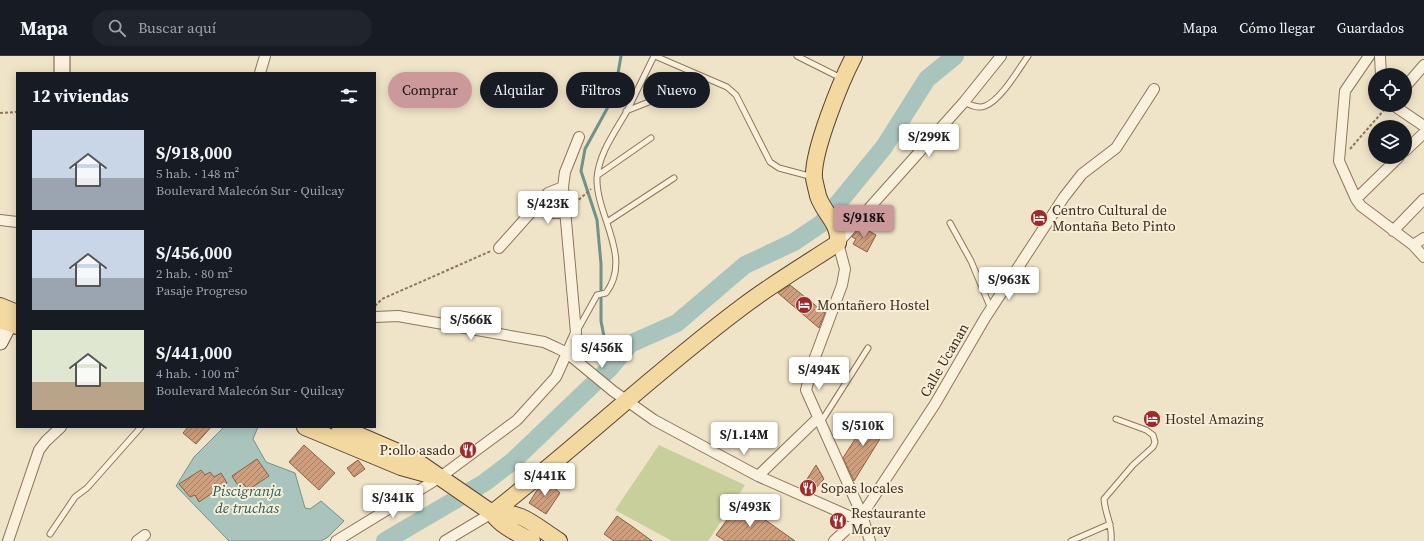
<!DOCTYPE html>
<html lang="es">
<meta charset="utf-8">
<style>
:root{--surface:#171b24;--page:#20242c;--text:#f1f3f6;--muted:#9ea1a6;--line:#363941;--accent:#cc999b}
body{margin:0;font-family:"Source Serif 4",serif;background:var(--page);color:var(--text);height:100vh;display:flex;flex-direction:column;font-size:15px;white-space:nowrap}
*{box-sizing:border-box;margin:0}
p{font-size:13px;color:var(--muted)}
.icon{flex:none;width:22px;height:22px;fill:none;stroke:currentColor;stroke-width:2;stroke-linecap:round;stroke-linejoin:round}
.map{position:relative;flex:1;overflow:hidden}
.side{position:absolute;left:16px;top:16px;width:360px;height:356px;display:flex;flex-direction:column;background:var(--surface);border-radius:0px;box-shadow:0 2px 10px #0003}
.side>*{flex:none}
.guide{position:absolute;left:388px;top:16px;width:380px;height:36px;display:flex;gap:8px}
.fabs{position:absolute;left:1368px;top:12px;display:grid;gap:8px}
.fabs a{display:grid;place-items:center;width:44px;height:44px;border-radius:50%;background:var(--surface);box-shadow:0 2px 10px #0003;font-size:20px}
.price{position:absolute;translate:-50% -34px;padding:0 9px;border-radius:4px;background:#fff;color:#222;font-size:13px;line-height:26px;filter:drop-shadow(0 1px 2px #0008)}
.price::after{content:'';position:absolute;left:50%;top:24px;width:12px;height:9px;margin-left:-6px;background:inherit;clip-path:polygon(0 0,100% 0,50% 100%)}
.price.current{background:var(--accent);color:#111}
ul{padding:0;list-style:none}
li{display:flex;align-items:center;gap:12px;height:100px;padding:0 16px}
li span{display:grid;place-items:center;flex:none;width:112px;height:80px;border-radius:0px;color:#555}
li>.icon{margin-inline-start:auto}
span .icon{width:48px;height:48px;fill:#fffc;stroke-width:1}
li b{font-size:17px}
h2{display:flex;justify-content:space-between;align-items:center;height:48px;padding:0 16px;font-size:17px}
.tag{padding:0 14px;border-radius:18px;background:var(--surface);box-shadow:0 2px 10px #0003;font-size:14px;line-height:36px}
.tag.current{background:var(--accent);color:#111}
header{display:flex;align-items:center;gap:24px;box-sizing:border-box;height:56px;padding:0 20px;background:var(--surface);border-bottom:1px solid var(--line)}
header strong{font-size:19px}
nav{display:flex;gap:22px;margin-inline-start:auto;font-size:14px}
.search{width:280px;height:36px;background:var(--page);display:flex;align-items:center;gap:10px;box-sizing:border-box;padding:0 14px;border-radius:22px;color:var(--muted);font-size:15px}
.map>svg:first-child{display:block}
.green{fill:#c9cf9b}
.water{fill:#a9c4bc;stroke:#6f938a}
.lines{fill:none;stroke-linecap:round;stroke-linejoin:round}
.stream{stroke:#6f938a;stroke-width:3}
.river{stroke:#a9c4bc;stroke-width:18}
.building{fill:url(#building-hatch);stroke:#8d5f41}
.lane-casing{stroke:#8d765c;stroke-width:7}
.street-casing{stroke:#8d765c;stroke-width:12}
.secondary-casing{stroke:#6f573f;stroke-width:17}
.primary-casing{stroke:#5b4430;stroke-width:18}
.path{stroke:#8d765c;stroke-width:2;stroke-dasharray:3 2;stroke-linecap:butt}
.lane{stroke:#faf1dc;stroke-width:5}
.street{stroke:#faf1dc;stroke-width:10}
.secondary{stroke:#faf1dc;stroke-width:15}
.primary{stroke:#f3d9a0;stroke-width:16}
.labels{text-anchor:middle;dominant-baseline:central;stroke-width:4;stroke-linejoin:round;paint-order:stroke}
.poi-label{font-size:14px;fill:#3d2e20;stroke:#f7eed8;text-anchor:start}
.street-label{font-size:14px;fill:#3d2e20;stroke:#f7eed8}
.water-label{font-size:15px;font-style:italic;fill:#2f5d5a;stroke:#f7eed8}
</style>
<header>
<strong>Mapa</strong>
<div class="search"><svg class="icon" aria-label="search" viewBox="0 0 24 24"><circle cx="10" cy="10" r="6"/><path d="M15 15l6 6"/></svg>Buscar aquí</div>
<nav><a>Mapa</a><a>Cómo llegar</a><a>Guardados</a></nav>
</header>
<div class="map">
<svg width="1424" height="485" viewBox="0 0 1424 485">
<defs>
<pattern id="building-hatch" width="6" height="6" patternUnits="userSpaceOnUse"><rect width="6" height="6" fill="#cf9f7d"/><path d="M-1 1l2-2M0 6l6-6M5 7l2-2" fill="none" stroke="#a98266"/></pattern>
</defs>
<rect width="100%" height="100%" fill="#f0e4c8"/>
<path class="green" d="M659 389 745 429 708 485H672L615 454Z"/>
<path class="water" d="M224 371H258L253 383 266 406 295 417 305 452 310 453 321 445 344 465 328 481 321 485H229L176 430 194 401Z"/>
<g class="lines">
<path class="stream" d="M610 312 601 265V208L597 164 581 115 585 93 614 40 621 0"/>
<path class="river" d="M385 485 484 427 513 405 610 312 630 288 677 267 745 209 794 186 822 167 884 91 927 23 955 0"/>
</g>
<path class="building" d="M864 172 876 179 867 196 853 188 856 183 852 181 859 173 862 174Z
M790 229 825 257 819 272 778 237Z
M869 361 886 373 854 425 843 402Z
M188 371H211L196 388 183 377Z
M304 389 335 417 319 434 289 406Z
M257 403 269 420 248 434 244 428 239 431 232 420Z
M358 404 365 413 354 421 347 412Z
M816 409 824 423 812 436 802 431Z
M201 414 205 419 210 416 214 421 221 417 227 427 199 446 195 439 190 441 179 428Z
M547 425 560 437 546 458 529 447 539 431Z
M740 446 795 485H725L716 479Z
M617 460 633 471 652 485H614L604 478Z"/>
<g class="lines">
<defs>
<path id="lane" d="M655 0 727 31 736 39 770 106 779 112 813 121
M797 0 841 22
M964 46C970 49 978 53 985 50 1001 44 1018 14 1028 0
M626 55 707 23
M598 119 651 82
M607 166 674 122
M950 167 971 205 991 253
M577 275 597 239 606 237C633 201 596 160 597 122 599 97 615 76 627 55 636 37 645 18 654 0
M821 366 868 292
M50 478 75 441 87 432 141 371
M1071 485 1110 468
M1111 485C1113 468 1105 459 1104 443L1133 409 1153 391 1155 386 1153 379 1146 374 1116 363"/>
<path id="street" d="M1369 0 1345 35 1339 105 1356 143 1361 150 1413 189 1424 201
M1380 0 1381 19
M260 17 265 0
M1405 31 1424 9
M1393 49 1424 70
M1405 95 1424 77
M1356 143 1399 101
M535 152 548 157H564
M0 164 17 166
M1393 175 1424 143
M1413 189 1424 182
M499 192 548 137 563 131
M375 261 398 260 544 286 557 292 567 297 613 335 654 364 758 420 858 464
M758 420 818 362
M8 485 39 394 46 385 61 371
M137 485 145 479
M336 485 439 422 517 364 556 321 576 277 563 131 565 116 579 81
M445 485 492 457
M834 485 862 459 935 348 985 262 1064 141 1082 118 1116 92 1154 33
M870 485 862 459 806 334 814 304 842 229 845 213 838 187 964 46 1001 0"/>
<path id="secondary" d="M62 0V17
M0 286 15 257"/>
<path id="primary" d="M0 250 17 257
M0 264 17 270
M305 371 401 411 430 419
M340 371 412 402 492 457C502 471 517 477 532 485
M492 457C577 391 655 316 742 251 772 228 806 208 838 187 840 167 824 158 818 140 817 135 815 128 814 122 812 96 841 25 854 0
M492 457C522 454 535 470 559 485"/>
</defs>
<use href="#lane" class="lane-casing"/>
<use href="#street" class="street-casing"/>
<use href="#secondary" class="secondary-casing"/>
<use href="#primary" class="primary-casing"/>
<path class="path" d="M0 57 17 56
M1350 93 1384 54
M575 147 591 133
M375 250 382 243 491 195"/>
<use href="#lane" class="lane"/>
<use href="#street" class="street"/>
<use href="#secondary" class="secondary"/>
<use href="#primary" class="primary"/>
</g>
<defs>
<symbol id="hotel-disc" viewBox="-11 -11 22 22"><circle r="9.5" fill="#9e2a2b" stroke="#f7eed8"/><path d="M-6-4.5h1.5V1H6V5H4.5V3h-9V5H-6ZM-4 0a1.8 1.8 0 1 1 3.6 0ZM.5 0V-2.5h3Q6-2.5 6 0Z" fill="#fff"/></symbol>
<symbol id="restaurant-disc" viewBox="-11 -11 22 22"><circle r="9.5" fill="#9e2a2b" stroke="#f7eed8"/><path d="M-5-6h1v4h1v-4h1v4h1v-4h1v5L-1.5 .5V6h-2V.5L-5-1ZM5-6V6H3V1.5H1.5Q1.5-4 5-6Z" fill="#fff"/></symbol>
</defs>
<g fill-rule="evenodd">
<use href="#hotel-disc" x="1029" y="152" width="20" height="20"/>
<use href="#hotel-disc" x="794" y="239" width="20" height="20"/>
<use href="#hotel-disc" x="1142" y="353" width="20" height="20"/>
<use href="#restaurant-disc" x="458" y="384" width="20" height="20"/>
<use href="#restaurant-disc" x="798" y="422" width="20" height="20"/>
<use href="#restaurant-disc" x="828" y="455" width="20" height="20"/>
</g>
<g class="labels">
<g class="poi-label">
<text x="1052" y="154">Centro Cultural de<tspan x="1052" dy="16">Montaña Beto Pinto</tspan></text>
<text x="817" y="249">Montañero Hostel</text>
<text x="1165" y="363">Hostel Amazing</text>
<text x="455" y="394" text-anchor="end">P:ollo asado</text>
<text x="821" y="432">Sopas locales</text>
<text x="851" y="457">Restaurante<tspan x="851" dy="16">Moray</tspan></text>
</g>
<g class="street-label">
<text transform="translate(944 304) rotate(-60)">Calle Ucanan</text>
</g>
<g class="water-label">
<text x="247" y="434">Piscigranja<tspan x="247" dy="17">de truchas</tspan></text>
</g>
</g>
</svg>
<div class="fabs">
<a><svg class="icon" aria-label="locate" viewBox="0 0 24 24"><circle cx="12" cy="12" r="6"/><path d="M12 2v4M12 18v4M2 12h4M18 12h4"/></svg></a>
<a><svg class="icon" aria-label="layers" viewBox="0 0 24 24"><path d="M12 4l9 5-9 5-9-5zM3 14l9 5 9-5"/></svg></a>
</div>
<b class="price" style="left:929px;top:102px">S/299K</b>
<b class="price" style="left:548px;top:169px">S/423K</b>
<b class="price current" style="left:864px;top:183px">S/918K</b>
<b class="price" style="left:1009px;top:245px">S/963K</b>
<b class="price" style="left:471px;top:285px">S/566K</b>
<b class="price" style="left:602px;top:313px">S/456K</b>
<b class="price" style="left:819px;top:335px">S/494K</b>
<b class="price" style="left:863px;top:391px">S/510K</b>
<b class="price" style="left:744px;top:400px">S/1.14M</b>
<b class="price" style="left:545px;top:441px">S/441K</b>
<b class="price" style="left:393px;top:463px">S/341K</b>
<b class="price" style="left:750px;top:472px">S/493K</b>
<div class="guide">
<a class="tag current">Comprar</a>
<a class="tag">Alquilar</a>
<a class="tag">Filtros</a>
<a class="tag">Nuevo</a>
</div>
<section class="side">
<h2>12 viviendas<svg class="icon" aria-label="filters" viewBox="0 0 24 24"><path d="M4 7h16M4 17h16"/><circle cx="9" cy="7" r="2"/><circle cx="15" cy="17" r="2"/></svg></h2>
<ul>
<li><span style="background:linear-gradient(#c9d6e8 60%,#9aa5b1 0)"><svg class="icon" aria-label="home" viewBox="0 0 24 24"><path d="M3 11l9-7 9 7M6 9v11h12V9"/></svg></span><div><b>S/918,000</b><p>5 hab. · 148 m²</p><p>Boulevard Malecón Sur - Quilcay</p></div></li>
<li><span style="background:linear-gradient(#c9d6e8 60%,#9aa5b1 0)"><svg class="icon" aria-label="home" viewBox="0 0 24 24"><path d="M3 11l9-7 9 7M6 9v11h12V9"/></svg></span><div><b>S/456,000</b><p>2 hab. · 80 m²</p><p>Pasaje Progreso</p></div></li>
<li><span style="background:linear-gradient(#dfe7d0 65%,#b9a48a 0)"><svg class="icon" aria-label="home" viewBox="0 0 24 24"><path d="M3 11l9-7 9 7M6 9v11h12V9"/></svg></span><div><b>S/441,000</b><p>4 hab. · 100 m²</p><p>Boulevard Malecón Sur - Quilcay</p></div></li>
</ul>
</section>
</div>
